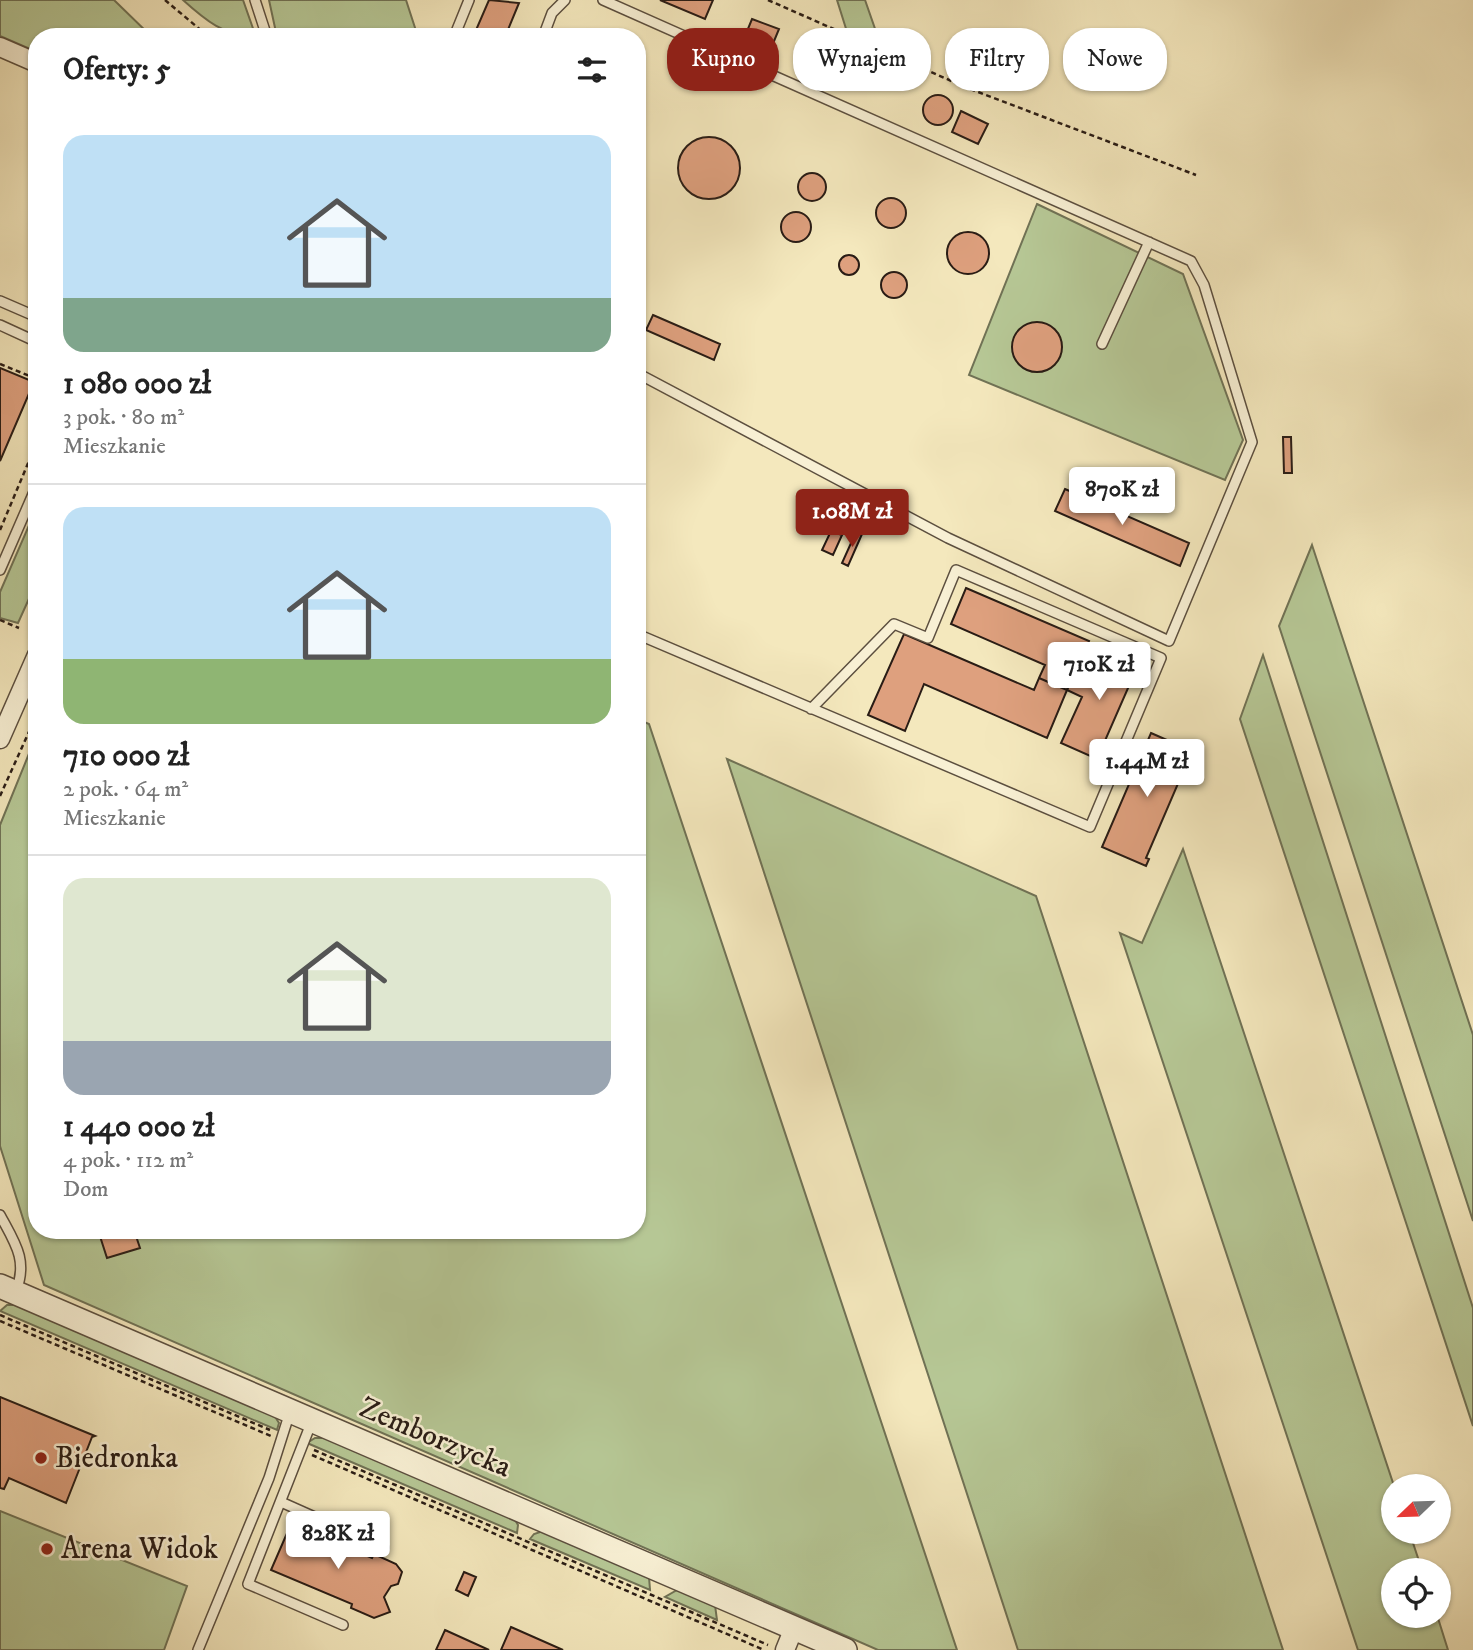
<!DOCTYPE html>
<html lang="pl">
<meta charset="utf-8">
<style>
:root{--surface:#fff;--page:#f6f6f6;--text:#222;--muted:#767676;--line:#e0e0e0;--accent:#8f2418}
body{margin:0;font-family:"IM FELL DW Pica",serif;background:var(--page);color:var(--text);height:100vh;display:flex;flex-direction:column;font-size:26px;white-space:nowrap}
*{box-sizing:border-box;margin:0}
p{font-size:23px;color:var(--muted)}
.icon{flex:none;width:38px;height:38px;fill:none;stroke:currentColor;stroke-width:2;stroke-linecap:round;stroke-linejoin:round}
.map{position:relative;flex:1;overflow:hidden}
.side{position:absolute;left:28px;top:28px;width:618px;height:1211px;display:flex;flex-direction:column;background:var(--surface);border-radius:28px;box-shadow:0 2px 5px #0004}
.side>*{flex:none}
.banner{position:absolute;left:667px;top:28px;width:665px;height:63px;display:flex;gap:14px}
.needle{width:46px;rotate:247deg}
.controls{position:absolute;left:1381px;top:1474px;display:grid;gap:14px}
.controls a{display:grid;place-items:center;width:70px;height:70px;border-radius:50%;background:var(--surface);box-shadow:0 2px 5px #0004;font-size:35px}
.price{position:absolute;translate:-50% -60px;padding:0 16px;border-radius:7px;background:#fff;color:#222;font-size:23px;line-height:46px;filter:drop-shadow(0 2px 4px #0008)}
.price::after{content:'';position:absolute;left:50%;top:42px;width:21px;height:16px;margin-left:-10px;background:inherit;clip-path:polygon(0 0,100% 0,50% 100%)}
.price.on{background:var(--accent);color:#fff}
ul{padding:0;list-style:none}
li{display:grid;align-content:center;gap:14px;height:371px;padding:0 35px}
li+li{border-top:2px solid var(--line)}
li span{display:grid;place-items:center;height:217px;border-radius:21px;color:#555}
li>.icon{margin-inline-start:auto}
span .icon{width:126px;height:126px;fill:#fffc;stroke-width:1}
li b{font-size:30px}
h2{display:flex;justify-content:space-between;align-items:center;height:84px;padding:0 35px;font-size:30px}
.pill{padding:0 24px;border-radius:28px;background:var(--surface);box-shadow:0 2px 5px #0004;font-size:24px;line-height:63px}
.pill.on{background:var(--accent);color:#fff}
.map>svg:first-child{display:block}
.green{fill:#b6c795;stroke:#707255;stroke-width:2}
.building{fill:#dea07e;stroke:#291c15;stroke-width:2}
.lines{fill:none;stroke-linecap:round;stroke-linejoin:round}
.service-casing{stroke:#5c4f3f;stroke-width:12}
.minor-casing{stroke:#5c4f3f;stroke-width:21}
.tertiary-casing{stroke:#5c4f3f;stroke-width:26}
.path{stroke:#291c15;stroke-width:2.5;stroke-dasharray:5 3.5;stroke-linecap:butt}
.service{stroke:#f8f0d4;stroke-width:9}
.minor{stroke:#f8f0d4;stroke-width:18}
.tertiary{stroke:#f8f0d4;stroke-width:23}
.poi-dot{fill:#8f2418;stroke:#f8f0d4;stroke-width:2.5}
.labels{text-anchor:middle;dominant-baseline:central;stroke-width:5;stroke-linejoin:round;paint-order:stroke}
.street-label{font-size:30px;fill:#291c15;stroke:#f8f0d4}
.poi-label{font-size:30px;fill:#291c15;stroke:#f8f0d4;text-anchor:start}
</style>
<div class="map">
<svg width="1473" height="1650" viewBox="0 0 1473 1650">
<rect width="100%" height="100%" fill="#f4e8bd"/>
<filter id="stains"><feTurbulence type="fractalNoise" baseFrequency=".00286" numOctaves="4"/><feColorMatrix values="0 0 0 0 .2 0 0 0 0 .09 0 0 0 0 .02 0 0 0 .5 -.17"/></filter>
<radialGradient id="worn" r=".72"><stop offset=".6" stop-color="#630" stop-opacity="0"/><stop offset="1" stop-color="#630" stop-opacity=".3"/></radialGradient>
<path class="green" d="M0 0H114L152 37H37V52L0 36Z
M183 0H243L256 37C225 37 204 19 183 0Z
M269 0H406L418 37H277Z
M837 0H865L881 46 848 35Z
M1037 204 1183 274 1243 440 1225 480 969 375Z
M37 507V581L18 623 0 618V592Z
M1312 545 1473 1035V1221L1279 626Z
M1263 655 1473 1308V1426L1240 719Z
M637 719 649 724 957 1650H878L44 1285 0 1146V825L37 734V1230H637Z
M727 759 1036 896 1283 1650H1018Z
M1183 849 1394 1486 1393 1531H1409L1422 1570H1393V1615H1437L1448 1650H1358L1120 933 1142 943Z
M7 1305H17L274 1415 279 1423 277 1430 0 1311Z
M315 1438H325L514 1518 518 1525 517 1533 307 1443Z
M0 1511 187 1586 164 1650H0Z
M543 1531 649 1577 650 1590 530 1539 534 1534Z
M677 1590 715 1605 717 1620 665 1597Z"/>
<path class="building" d="M489 0 519 3 505 37H473Z
M660 0H713L705 19Z
M752 19 779 29 770 51 743 41Z
M817 61a12 12 0 1 1 24 0a12 12 0 1 1-24 0Z
M923 110a15 15 0 1 1 30 0a15 15 0 1 1-30 0Z
M961 111 988 124 978 144 952 132Z
M678 168a31 31 0 1 1 62 0a31 31 0 1 1-62 0Z
M798 187a14 14 0 1 1 28 0a14 14 0 1 1-28 0Z
M876 213a15 15 0 1 1 30 0a15 15 0 1 1-30 0Z
M781 227a15 15 0 1 1 30 0a15 15 0 1 1-30 0Z
M947 253a21 21 0 1 1 42 0a21 21 0 1 1-42 0Z
M839 265a10 10 0 1 1 20 0a10 10 0 1 1-20 0Z
M881 285a13 13 0 1 1 26 0a13 13 0 1 1-26 0Z
M653 315 720 344 714 360 646 330Z
M1012 347a25 25 0 1 1 50 0a25 25 0 1 1-50 0Z
M0 368 34 382 0 461Z
M1283 437H1291L1292 473H1284Z
M1065 489 1189 543 1180 566 1055 511Z
M831 531 842 535 833 555 822 550Z
M856 532 862 534 848 566 842 563Z
M966 588 1089 641 1067 690 1039 678 1045 665 951 624Z
M904 634 1034 690 1039 678 1067 690 1047 738 924 684 905 731 868 715Z
M1103 648 1139 663 1097 759 1061 743 1082 697 1067 690 1073 678 1087 684Z
M1151 733 1192 751 1146 858 1149 859 1146 866 1102 847Z
M98 1230H134L140 1248 107 1258Z
M0 1397 95 1436 92 1437 66 1503 9 1478 4 1489 0 1488Z
M291 1524 372 1558 374 1554 396 1564 402 1572 398 1584 391 1586 384 1597 390 1612 374 1618 351 1608 352 1604 271 1570Z
M464 1572 476 1577 468 1596 456 1590Z
M511 1627 563 1650H501Z
M445 1630 489 1650H436Z"/>
<g class="lines">
<defs>
<path id="service" d="M255 0 267 37
M603 0 1191 261 1204 285 1252 442 1169 641 948 538 637 373
M454 37 469 0
M543 37 552 13 565 0
M0 301 37 317
M0 325 37 342
M1102 344 1149 242
M0 570 37 485
M637 634 1090 827 1161 658 956 570 928 638 894 624 811 709
M0 1215C15 1243 28 1260 16 1291
M312 1421 248 1584 343 1625
M281 1502 384 1548
M198 1650 269 1478 290 1412"/>
<path id="minor" d="M0 47 37 63
M0 739 37 655
M785 1650 794 1628"/>
<path id="tertiary" d="M0 1286 845 1650"/>
</defs>
<use href="#service" class="service-casing"/>
<use href="#minor" class="minor-casing"/>
<use href="#tertiary" class="tertiary-casing"/>
<path class="path" d="M165 0 209 37
M768 0 965 87 1196 175
M0 364 37 379
M0 530 37 442
M0 620 19 628
M0 796 37 714
M0 1315 270 1430
M0 1321 271 1436
M314 1450 768 1645
M312 1455 764 1650"/>
<use href="#service" class="service"/>
<use href="#minor" class="minor"/>
<use href="#tertiary" class="tertiary"/>
</g>
<g class="poi-dot">
<circle cx="41" cy="1458" r="7"/>
<circle cx="47" cy="1549" r="7"/>
</g>
<g class="labels">
<g class="street-label">
<text transform="translate(435 1438) rotate(23)">Zemborzycka</text>
</g>
<g class="poi-label">
<text x="55" y="1458">Biedronka</text>
<text x="61" y="1549">Arena Widok</text>
</g>
</g>
<rect width="100%" height="100%" filter="url(#stains)"/>
<rect width="100%" height="100%" fill="url(#worn)"/>
</svg>
<div class="controls">
<a><svg class="needle" viewBox="-14 -14 28 28"><path d="M0-13l5 13h-10z" fill="#e53935"/><path d="M0 13l5-13h-10z" fill="#767676"/></svg></a>
<a><svg class="icon" aria-label="locate" viewBox="0 0 24 24"><circle cx="12" cy="12" r="6"/><path d="M12 2v4M12 18v4M2 12h4M18 12h4"/></svg></a>
</div>
<b class="price" style="left:1122px;top:527px">870K zł</b>
<b class="price on" style="left:852px;top:549px">1.08M zł</b>
<b class="price" style="left:1099px;top:702px">710K zł</b>
<b class="price" style="left:1147px;top:799px">1.44M zł</b>
<b class="price" style="left:338px;top:1571px">828K zł</b>
<div class="banner">
<a class="pill on">Kupno</a>
<a class="pill">Wynajem</a>
<a class="pill">Filtry</a>
<a class="pill">Nowe</a>
</div>
<section class="side">
<h2>Oferty: 5<svg class="icon" aria-label="filters" viewBox="0 0 24 24"><path d="M4 7h16M4 17h16"/><circle cx="9" cy="7" r="2"/><circle cx="15" cy="17" r="2"/></svg></h2>
<ul>
<li><span style="background:linear-gradient(#bfe0f5 75%,#7fa58c 0)"><svg class="icon" aria-label="home" viewBox="0 0 24 24"><path d="M3 11l9-7 9 7M6 9v11h12V9"/></svg></span><div><b>1 080 000 zł</b><p>3 pok. · 80 m²</p><p>Mieszkanie</p></div></li>
<li><span style="background:linear-gradient(#bfe0f5 70%,#8fb573 0)"><svg class="icon" aria-label="home" viewBox="0 0 24 24"><path d="M3 11l9-7 9 7M6 9v11h12V9"/></svg></span><div><b>710 000 zł</b><p>2 pok. · 64 m²</p><p>Mieszkanie</p></div></li>
<li><span style="background:linear-gradient(#dfe7d0 75%,#9aa5b1 0)"><svg class="icon" aria-label="home" viewBox="0 0 24 24"><path d="M3 11l9-7 9 7M6 9v11h12V9"/></svg></span><div><b>1 440 000 zł</b><p>4 pok. · 112 m²</p><p>Dom</p></div></li>
</ul>
</section>
</div>
